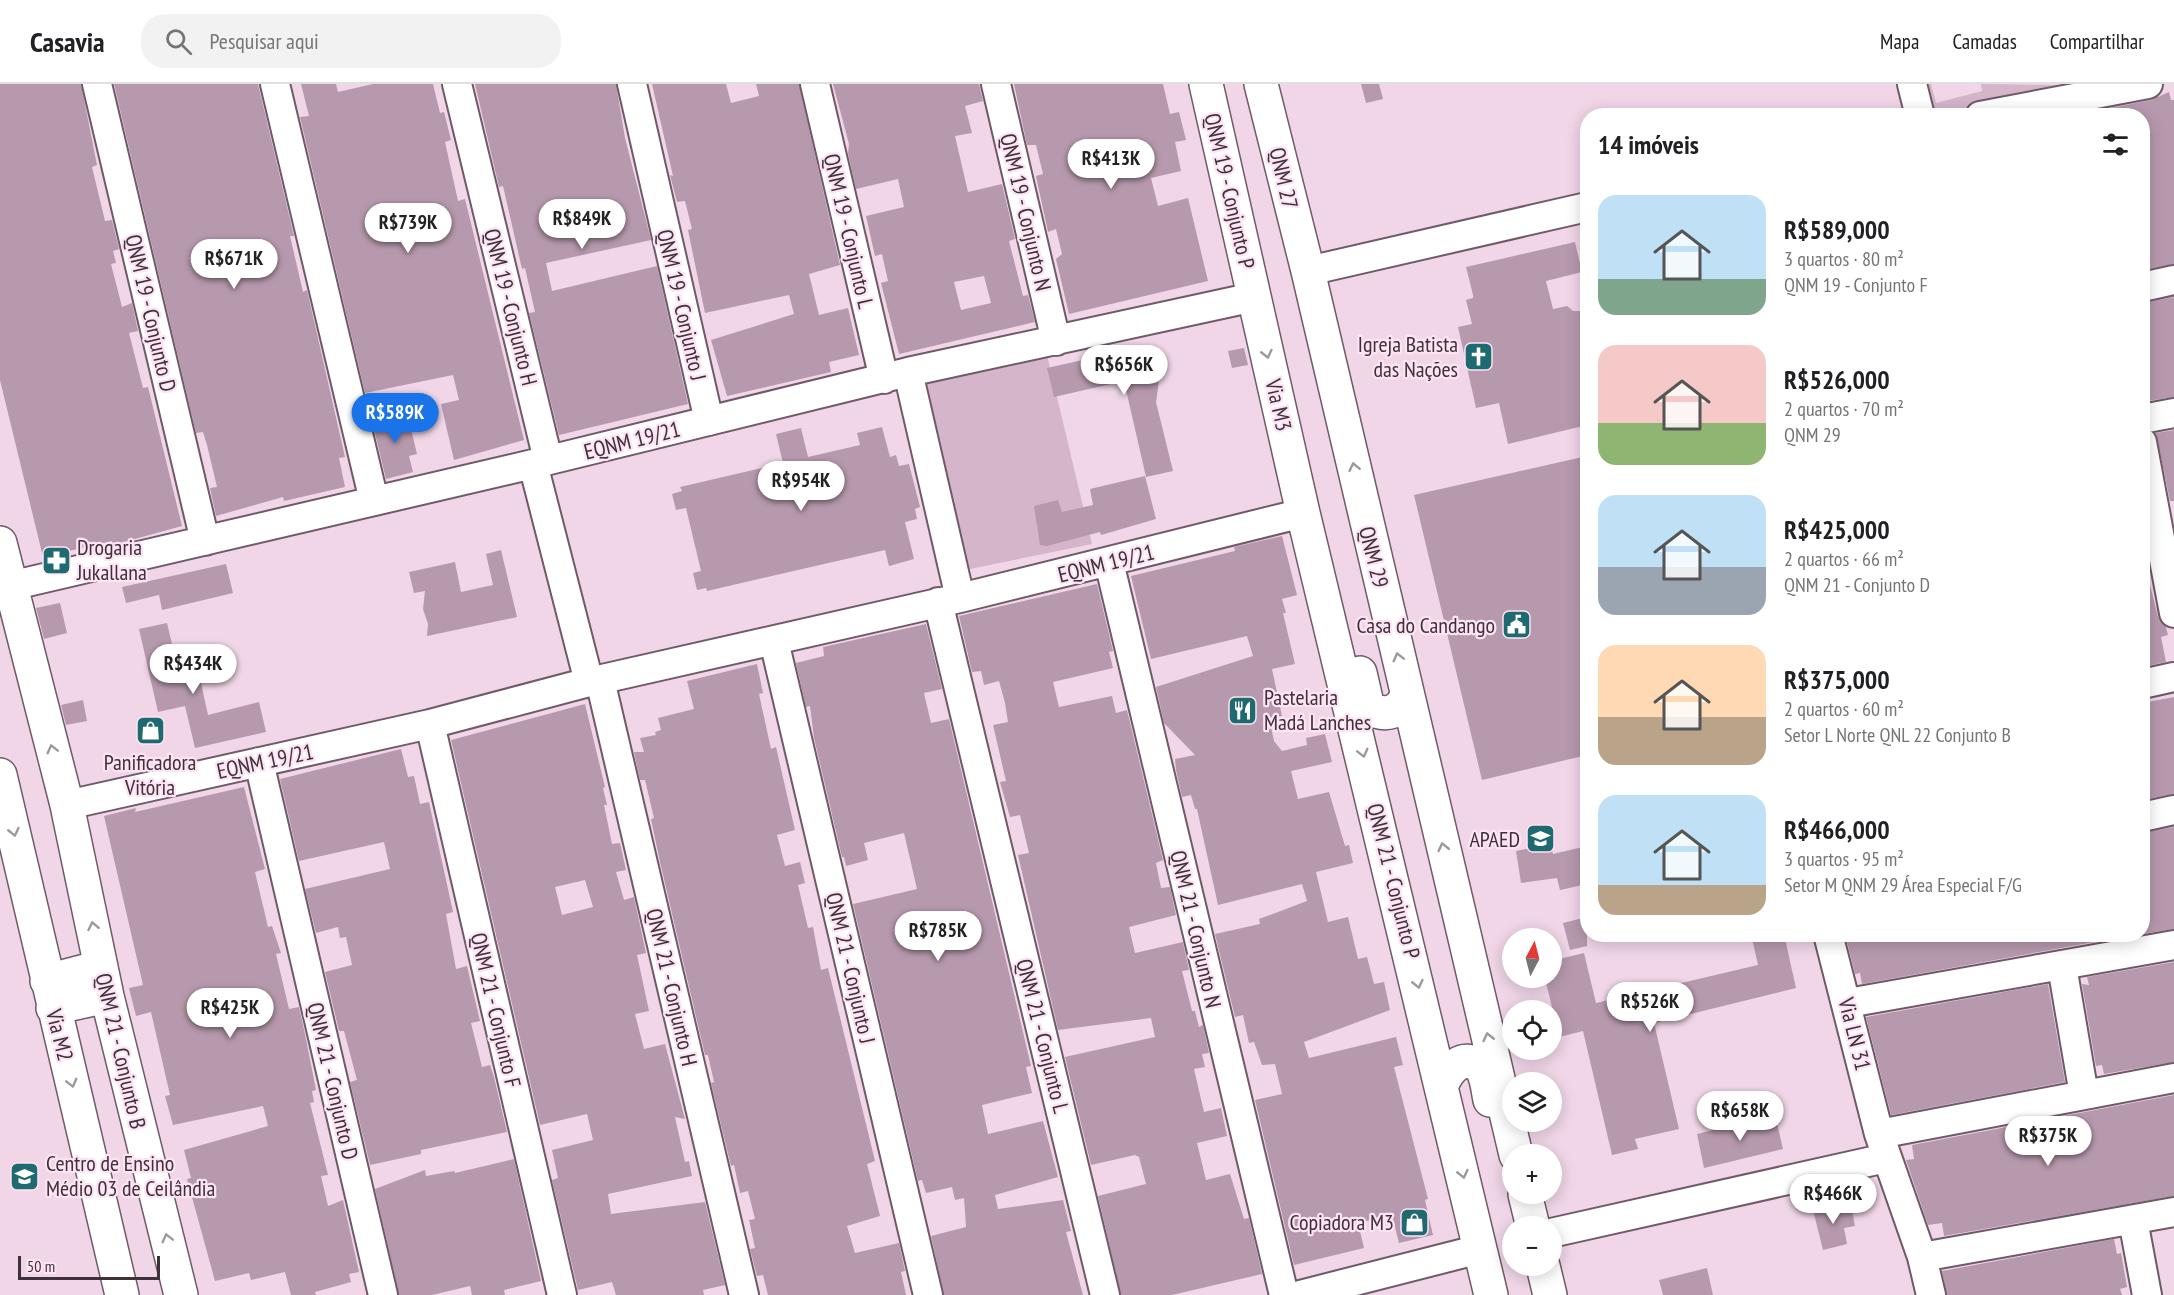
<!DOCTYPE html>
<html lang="pt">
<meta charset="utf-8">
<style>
:root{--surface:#fff;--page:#f2f2f2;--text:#202124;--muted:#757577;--line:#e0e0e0;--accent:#1a73e8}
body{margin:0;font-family:"PT Sans Narrow",sans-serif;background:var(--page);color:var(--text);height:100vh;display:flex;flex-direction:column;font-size:22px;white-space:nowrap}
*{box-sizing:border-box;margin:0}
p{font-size:20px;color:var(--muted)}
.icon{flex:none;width:33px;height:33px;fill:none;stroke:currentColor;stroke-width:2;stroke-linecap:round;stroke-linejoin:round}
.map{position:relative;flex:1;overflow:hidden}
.side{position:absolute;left:1580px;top:24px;width:570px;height:834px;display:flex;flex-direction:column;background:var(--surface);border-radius:24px;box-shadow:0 3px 15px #0003}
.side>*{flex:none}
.needle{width:39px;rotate:7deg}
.fabs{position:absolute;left:1502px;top:844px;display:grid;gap:12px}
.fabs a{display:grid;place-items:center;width:60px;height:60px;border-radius:50%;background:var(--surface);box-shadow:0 3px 15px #0003;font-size:30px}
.scale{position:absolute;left:18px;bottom:15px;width:142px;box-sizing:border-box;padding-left:6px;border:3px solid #3c3238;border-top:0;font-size:16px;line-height:21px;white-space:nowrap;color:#3c3238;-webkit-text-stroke:4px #fde3f4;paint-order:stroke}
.price{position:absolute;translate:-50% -51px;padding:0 14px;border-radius:21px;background:#fff;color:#222;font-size:20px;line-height:39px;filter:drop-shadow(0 2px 3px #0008)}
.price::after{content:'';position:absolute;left:50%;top:36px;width:18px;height:14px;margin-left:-9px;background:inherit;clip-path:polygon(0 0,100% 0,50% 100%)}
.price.current{background:var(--accent);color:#fff}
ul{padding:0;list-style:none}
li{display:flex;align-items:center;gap:18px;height:150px;padding:0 18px}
li span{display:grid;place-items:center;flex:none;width:168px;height:120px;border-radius:18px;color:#555}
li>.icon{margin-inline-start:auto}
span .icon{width:72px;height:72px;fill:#fffc;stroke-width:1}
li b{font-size:26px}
h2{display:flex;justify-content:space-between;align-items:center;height:72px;padding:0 18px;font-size:26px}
header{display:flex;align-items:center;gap:36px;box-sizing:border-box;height:84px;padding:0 30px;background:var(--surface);border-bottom:2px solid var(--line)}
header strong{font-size:28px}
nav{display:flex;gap:33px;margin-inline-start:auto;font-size:21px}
.search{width:420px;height:54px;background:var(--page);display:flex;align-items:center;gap:15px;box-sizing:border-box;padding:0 21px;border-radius:24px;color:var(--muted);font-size:22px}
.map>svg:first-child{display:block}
.green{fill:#d4b5c9}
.building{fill:#b799ad;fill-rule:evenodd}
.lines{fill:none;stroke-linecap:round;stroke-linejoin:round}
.minor-casing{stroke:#705a69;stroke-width:32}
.major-casing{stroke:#705a69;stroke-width:36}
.minor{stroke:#fff;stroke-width:28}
.major{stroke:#fff;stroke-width:33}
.oneway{stroke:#9e989c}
.labels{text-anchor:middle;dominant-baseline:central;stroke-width:4.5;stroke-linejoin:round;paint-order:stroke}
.street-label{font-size:22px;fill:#3c3238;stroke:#fde3f4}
.poi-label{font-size:22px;fill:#3c3238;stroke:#fde3f4;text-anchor:end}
</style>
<header>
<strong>Casavia</strong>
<div class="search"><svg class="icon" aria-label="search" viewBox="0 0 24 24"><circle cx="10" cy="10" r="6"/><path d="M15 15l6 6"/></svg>Pesquisar aqui</div>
<nav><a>Mapa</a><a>Camadas</a><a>Compartilhar</a></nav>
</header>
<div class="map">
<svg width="2174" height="1211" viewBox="0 0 2174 1211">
<rect width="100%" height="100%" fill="#f0d6e7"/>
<path class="green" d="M1915 0H1931L1936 19 1982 7 1981 0 2061 1 1934 31 1923 32Z
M1047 271 1092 460 965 486 922 298Z"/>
<path class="building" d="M0 0H81L97 81 92 83 105 137 112 136 119 165 113 167 116 179 111 180 122 223 132 219 138 247 129 249 143 304 148 303 182 442 113 461 112 457 43 473 0 296Z
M114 0H258L294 152H290L303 208 307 206 345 373 339 374 345 403 284 417 283 413 216 432 210 404 217 403 207 361 203 348 196 349Z
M301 0H336L338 8 373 0H433L440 29 444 28 451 56 445 58 458 117 465 115 524 356 454 376 441 320 459 316 453 291 365 309 300 33 309 32Z
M475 0H616L625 54 651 156 546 179 552 207 657 182 688 320 559 351 529 229 535 228 525 184 522 185 503 102 499 103Z
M652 0H726L731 19 759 12 756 0H799L840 181 809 190 819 231 848 224 859 271 829 278 831 288 727 312 711 256 794 230 789 211 705 229 688 146 692 145 685 117 677 118 670 91 673 92Z
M833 0H979L983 17 965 22 972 49 955 52 968 108 1002 100 1015 155 1009 157 1023 212 1028 211 1035 238 899 270 881 199 888 197 882 170 875 172 866 132 904 123 898 95 856 105 848 69 849 60ZM984 192 991 219 961 226 954 198Z
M1014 0H1163L1170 30 1179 28 1186 56 1175 58 1181 87 1151 94 1158 122 1188 114 1208 197 1069 230 1056 175 1062 170 1056 145 1048 148 1036 92 1043 90 1036 61H1027Z
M1361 0H1379L1383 15 1366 19Z
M2169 8 2171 16H2174V180L2142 186V32H2091V28L2151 16Z
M1575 158 1582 188 1546 197 1553 225 1567 222 1573 227H1580L1584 233 1587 246V341L1508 360 1499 319 1476 324 1458 243 1472 240 1466 216 1473 214V211L1466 183Z
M2174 213V313L2147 317 2142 290V284L2147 283 2142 257V219Z
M1150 261 1159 297 1156 318 1173 387 1146 393 1124 297 1054 313 1047 284Z
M1244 264 1248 281 1232 284 1228 267Z
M407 328 417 370 409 372 413 388 386 395 372 337Z
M882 343 890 373 896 371 899 382 909 380 920 423 915 425 917 435 905 438 914 475 889 482 885 466 707 507 706 504 697 506 693 489 701 487 686 424 676 426 672 410 682 407 680 403 783 379 776 350 801 344 808 373 860 361 857 349Z
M2174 346V417H2170L2156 349Z
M1587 372V671L1482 696 1414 411Z
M1145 392 1156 435 1101 451 1100 448 1047 462 1040 461 1034 422 1058 416 1062 428 1093 421 1090 405Z
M1282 452 1297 511 1282 515 1286 529H1283L1295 580 1272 585 1282 632 1269 634 1274 657 1282 667 1307 661 1306 654 1325 650 1332 678 1291 687 1298 715 1329 708 1345 762 1349 761 1353 779 1316 788 1328 838 1348 833 1358 875 1367 873 1374 900 1384 898 1390 926 1304 958 1309 974 1396 953 1403 981 1394 983 1428 1115 1425 1116 1433 1151 1399 1159 1392 1131 1358 1139 1364 1164 1294 1181 1255 1016 1282 1010 1275 980 1262 981 1254 958 1249 959 1243 931 1235 933 1215 850 1260 840 1259 835 1307 817 1302 800 1218 821 1197 725H1195L1191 711 1182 713 1176 686 1175 675 1195 671 1164 639 1156 603 1253 572 1247 552 1151 575 1131 492 1235 467 1234 463Z
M501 466 517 533 427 552 428 540 423 525 425 507 414 509 409 488 455 478 461 508 493 501 486 470Z
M226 480 233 509 162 526 159 511 126 519 122 503Z
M2147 489 2158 533 2166 543 2168 551 2161 553 2166 578 2142 583V490Z
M1097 500 1113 567 1109 568 1113 584 1053 598 1059 623 1112 612 1116 629 1127 626 1163 776 1156 779 1161 804 1170 803 1176 831 1129 843 1135 869 1183 858 1189 886 1182 887 1192 927H1195L1199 943 1203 941 1209 969 1202 970 1205 983 1194 985 1204 1028 1221 1024 1227 1052 1197 1059 1206 1096 1230 1090 1244 1135 1249 1134 1262 1190 1172 1211H1121L1098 1112 1146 1100 1139 1073 1135 1071 1091 1081 1065 973 1155 953 1151 934 1058 946 1018 771 1029 769 1020 731 1010 733 1000 698 1006 697 993 641 1008 638 1005 619 999 597 984 601 981 587 972 588 959 532Z
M60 519 67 549 44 555 36 524Z
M167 539 180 594 199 590 208 631 259 618 266 648 195 664 185 622 158 628 139 545Z
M926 540 942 605 924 609 931 639 949 635 1031 982 1026 983 1032 1009 982 1021 988 1050 1043 1037 1058 1093 995 1111 998 1125 1063 1116 1071 1147 1066 1148 1083 1211H944L931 1152 966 1143 964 1114 955 1116 952 1103 926 1109 922 1096 918 1097 853 820 917 805 904 749 864 759 868 776 846 782 844 773H842L814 654 810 622 806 623 796 579 824 572 823 563Z
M757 580 763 609 759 610 771 665 776 663 795 746 777 751 785 782 800 778 805 799 798 801 808 844 813 843 821 886 828 884 875 1077 867 1080 880 1132 847 1142 855 1169 899 1159 905 1187 901 1188 906 1211H768L763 1191 757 1192 750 1165 755 1164 749 1136 755 1135 748 1107 740 1109 734 1081 731 1082 711 999 714 998 708 971H705L660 778 651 735 654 734 645 696H640L634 668H644L640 654 656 651 655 648 661 646 658 634 694 625 687 597Z
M2174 613V710L2142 716V619Z
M83 616 87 637 66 641 61 621Z
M585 620 605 703 603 704 607 721H604L612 760 620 759 626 786 616 788 624 816 634 813 646 869 637 871 649 927 635 930 644 965 665 960 685 1035 675 1033 685 1078 689 1077 692 1092 608 1110 611 1130 705 1118 725 1201 703 1206 704 1211H616L612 1198 578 1206 552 1096 558 1094 552 1066 593 1056 587 1030 540 1041 451 656ZM585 796 593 823 562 831 555 803Z
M401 665 408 693 414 692 420 720 429 718 453 828 446 830 456 885 467 882 480 937 471 939 482 983 490 981 494 993 507 1048 421 1066V1070L370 1081 350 998 357 996 344 947H339L325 888 352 881 346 853 340 854 338 843 316 849 305 805 390 785 384 758 299 777 280 695Z
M244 703 265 785 255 788 268 843 272 842 281 869 276 870 289 925 299 923 305 950 316 1006 312 1007 314 1018 310 1019 328 1091 321 1092 328 1122 343 1116 359 1188 349 1190 351 1198 315 1208 316 1211H291L285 1188 251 1196 249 1189 215 1197 187 1095 191 1094 184 1066 268 1042 263 1022 173 1041 165 1012 170 1011 151 928 136 932 129 904 143 901 104 732 136 724 135 728Z
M2174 743V845L2142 850V749Z
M1550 760 1553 770 1587 762V800L1560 806 1557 794 1521 799 1516 767Z
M1587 833V862L1570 866 1563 839Z
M1751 850H1784L1796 904 1654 939 1679 1045 1635 1055 1638 1065 1612 1071 1583 947 1559 953 1545 894H1551V877L1584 869 1596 919 1758 881Z
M1845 850H2139L1862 900 1860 889 1855 890Z
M2174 878V978L2104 990 2102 981 2096 982 2082 900 2089 901 2087 893Z
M2048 900 2065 998 1891 1031 1866 933Z
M2174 1011V1112L1944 1152 1942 1139 1928 1141 1906 1076 1914 1075 1912 1061Z
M1764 1034 1776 1035 1783 1065 1704 1084 1697 1050Z
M514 1075 541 1197 504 1206 505 1211H472L470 1202 432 1211H399L375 1105 425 1086 426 1092 454 1087 455 1089Z
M1845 1119 1847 1127 1852 1126 1855 1142 1844 1144 1847 1160 1823 1166 1813 1126Z
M2114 1155 2117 1170 2121 1169 2127 1203 2120 1205 2122 1211H1947L1942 1187Z
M1707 1184 1713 1211H1663L1659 1196Z"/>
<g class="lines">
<defs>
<path id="minor" d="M97 0 205 457
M275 0 374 417
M457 0 548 376
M632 0 709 337
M815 0 884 295
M996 0 1056 257
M1912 0 1920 32
M1980 32 2148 0
M1308 187 1587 123
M2142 203 2174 196
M908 288 960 514
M2142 335 2174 329
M2142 358 2174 529
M533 380 589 598
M1109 478 1284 1211
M10 502 533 380 908 288 1254 213
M938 518 1105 1211
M774 557 928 1211
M600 596 744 1211
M2142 600 2174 593
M430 640 562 1211
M259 678 383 1211
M67 721 430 640 589 598 960 514 1303 429
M2142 733 2174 726
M1828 850 1879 1050 1922 1173 1931 1211
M2062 882 2084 1011
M1848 919 2174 861
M1879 1050 2174 994
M2133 1136 2147 1211
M1551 1149 1886 1074
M1922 1173 2174 1128
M1300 1211 1480 1165"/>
<path id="major" d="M1206 0 1303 429 1491 1211
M1261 0 1308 187 1516 1071
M0 459 67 721 107 912 181 1211
M1360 589 1368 624C1386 633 1401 629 1407 610
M0 691 122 1211
M47 897 101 883
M53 924 107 912
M1442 1000C1449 985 1463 968 1480 983 1487 991 1488 1007 1490 1016
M1525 1110 1533 1143
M1543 1182 1550 1211"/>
</defs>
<use href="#minor" class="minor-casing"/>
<use href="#major" class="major-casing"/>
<use href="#minor" class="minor"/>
<use href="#major" class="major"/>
</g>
<defs><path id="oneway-chevron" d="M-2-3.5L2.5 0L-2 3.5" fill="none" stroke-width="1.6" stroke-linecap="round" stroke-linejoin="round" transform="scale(1.5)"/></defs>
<g class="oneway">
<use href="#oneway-chevron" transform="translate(1267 270) rotate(77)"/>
<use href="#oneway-chevron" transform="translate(1354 383) rotate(-102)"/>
<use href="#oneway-chevron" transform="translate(1398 573) rotate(-104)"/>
<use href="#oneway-chevron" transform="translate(52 665) rotate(-104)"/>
<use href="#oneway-chevron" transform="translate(1363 669) rotate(76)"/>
<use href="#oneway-chevron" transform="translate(14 748) rotate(77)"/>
<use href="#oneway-chevron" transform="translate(1443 763) rotate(-103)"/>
<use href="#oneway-chevron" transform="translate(93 842) rotate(-102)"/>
<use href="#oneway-chevron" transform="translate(1418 900) rotate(77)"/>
<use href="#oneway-chevron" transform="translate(1488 953) rotate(-103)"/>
<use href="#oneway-chevron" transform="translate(72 999) rotate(76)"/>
<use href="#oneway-chevron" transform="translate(1463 1090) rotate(77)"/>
<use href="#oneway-chevron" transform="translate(167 1154) rotate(-104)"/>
</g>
<defs>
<symbol id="church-square" viewBox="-11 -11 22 22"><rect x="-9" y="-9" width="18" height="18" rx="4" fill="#1f6a71" stroke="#fde3f4"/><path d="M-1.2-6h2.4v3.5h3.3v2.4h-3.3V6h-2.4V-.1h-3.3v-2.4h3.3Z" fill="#fff"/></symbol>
<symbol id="pharmacy-square" viewBox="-11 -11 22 22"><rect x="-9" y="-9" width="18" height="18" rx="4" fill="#1f6a71" stroke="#fde3f4"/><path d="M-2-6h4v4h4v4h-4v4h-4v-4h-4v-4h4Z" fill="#fff"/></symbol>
<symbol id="civic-square" viewBox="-11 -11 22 22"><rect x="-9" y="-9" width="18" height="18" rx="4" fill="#1f6a71" stroke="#fde3f4"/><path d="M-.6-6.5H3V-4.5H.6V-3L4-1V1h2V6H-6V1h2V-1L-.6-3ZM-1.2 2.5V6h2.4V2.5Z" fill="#fff"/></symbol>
<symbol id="restaurant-square" viewBox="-11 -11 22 22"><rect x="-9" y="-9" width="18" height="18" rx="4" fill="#1f6a71" stroke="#fde3f4"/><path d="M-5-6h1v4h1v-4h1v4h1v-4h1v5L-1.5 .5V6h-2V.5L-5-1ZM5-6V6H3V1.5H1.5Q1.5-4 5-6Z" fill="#fff"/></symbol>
<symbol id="shop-square" viewBox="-11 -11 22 22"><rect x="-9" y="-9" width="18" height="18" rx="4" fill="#1f6a71" stroke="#fde3f4"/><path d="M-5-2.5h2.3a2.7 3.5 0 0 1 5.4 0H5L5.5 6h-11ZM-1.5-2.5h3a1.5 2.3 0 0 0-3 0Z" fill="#fff"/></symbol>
<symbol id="school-square" viewBox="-11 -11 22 22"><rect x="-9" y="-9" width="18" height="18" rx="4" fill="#1f6a71" stroke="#fde3f4"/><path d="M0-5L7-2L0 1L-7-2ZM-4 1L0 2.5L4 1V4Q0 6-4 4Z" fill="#fff"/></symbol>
</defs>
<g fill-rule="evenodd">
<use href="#church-square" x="1462" y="256" width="33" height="33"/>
<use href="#pharmacy-square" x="40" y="460" width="33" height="33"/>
<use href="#civic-square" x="1500" y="524" width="33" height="33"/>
<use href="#restaurant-square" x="1226" y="610" width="33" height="33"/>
<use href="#shop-square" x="134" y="630" width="33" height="33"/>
<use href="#school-square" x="1524" y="738" width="33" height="33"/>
<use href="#school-square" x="8" y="1076" width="33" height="33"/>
<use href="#shop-square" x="1398" y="1122" width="33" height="33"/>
</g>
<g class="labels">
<g class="street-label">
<text transform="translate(1284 94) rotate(77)">QNM 27</text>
<text transform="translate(1230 107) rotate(77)">QNM 19 - Conjunto P</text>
<text transform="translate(1026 128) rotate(77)">QNM 19 - Conjunto N</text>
<text transform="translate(849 147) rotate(77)">QNM 19 - Conjunto L</text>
<text transform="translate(682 221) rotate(77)">QNM 19 - Conjunto J</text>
<text transform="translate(511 223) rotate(76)">QNM 19 - Conjunto H</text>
<text transform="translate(151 229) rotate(77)">QNM 19 - Conjunto D</text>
<text transform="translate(1279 321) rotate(77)">Via M3</text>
<text transform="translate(632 356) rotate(-14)">EQNM 19/21</text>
<text transform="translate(1374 473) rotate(76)">QNM 29</text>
<text transform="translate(1106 479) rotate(-14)">EQNM 19/21</text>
<text transform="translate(265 677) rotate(-12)">EQNM 19/21</text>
<text transform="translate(1394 797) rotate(76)">QNM 21 - Conjunto P</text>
<text transform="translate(1196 845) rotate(77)">QNM 21 - Conjunto N</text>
<text transform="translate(851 884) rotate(77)">QNM 21 - Conjunto J</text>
<text transform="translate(672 903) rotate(77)">QNM 21 - Conjunto H</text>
<text transform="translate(496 926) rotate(77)">QNM 21 - Conjunto F</text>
<text transform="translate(1855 950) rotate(76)">Via LN 31</text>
<text transform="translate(60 951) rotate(76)">Via M2</text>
<text transform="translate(1043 952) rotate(76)">QNM 21 - Conjunto L</text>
<text transform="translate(121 967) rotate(77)">QNM 21 - Conjunto B</text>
<text transform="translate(333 997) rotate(77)">QNM 21 - Conjunto D</text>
</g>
<g class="poi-label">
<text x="1458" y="260">Igreja Batista<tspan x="1458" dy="25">das Nações</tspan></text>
<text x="77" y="463" text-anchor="start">Drogaria<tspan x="77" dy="25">Jukallana</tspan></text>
<text x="1495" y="541">Casa do Candango</text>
<text x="1264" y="613" text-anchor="start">Pastelaria<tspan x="1264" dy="25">Madá Lanches</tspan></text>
<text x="150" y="678" text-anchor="middle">Panificadora<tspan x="150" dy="25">Vitória</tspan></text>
<text x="1520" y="755">APAED</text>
<text x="46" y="1079" text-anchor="start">Centro de Ensino<tspan x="46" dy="25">Médio 03 de Ceilândia</tspan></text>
<text x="1394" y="1138">Copiadora M3</text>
</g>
</g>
</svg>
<div class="fabs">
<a><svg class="needle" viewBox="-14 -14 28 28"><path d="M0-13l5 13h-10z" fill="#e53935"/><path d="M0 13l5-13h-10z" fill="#757577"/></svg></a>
<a><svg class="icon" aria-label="locate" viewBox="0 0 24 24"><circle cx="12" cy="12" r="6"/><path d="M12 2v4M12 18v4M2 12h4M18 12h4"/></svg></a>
<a><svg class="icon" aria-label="layers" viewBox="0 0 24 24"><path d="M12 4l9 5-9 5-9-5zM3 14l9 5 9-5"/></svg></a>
<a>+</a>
<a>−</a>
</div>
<div class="scale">50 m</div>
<b class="price" style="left:1111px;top:106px">R$413K</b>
<b class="price" style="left:582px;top:166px">R$849K</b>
<b class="price" style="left:408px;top:170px">R$739K</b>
<b class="price" style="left:234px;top:206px">R$671K</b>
<b class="price" style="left:1124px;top:312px">R$656K</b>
<b class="price current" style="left:395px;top:360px">R$589K</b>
<b class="price" style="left:801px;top:428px">R$954K</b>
<b class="price" style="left:193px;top:611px">R$434K</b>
<b class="price" style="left:938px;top:878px">R$785K</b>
<b class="price" style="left:1650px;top:949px">R$526K</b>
<b class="price" style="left:230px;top:955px">R$425K</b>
<b class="price" style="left:1740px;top:1058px">R$658K</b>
<b class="price" style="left:2048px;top:1083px">R$375K</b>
<b class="price" style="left:1833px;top:1141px">R$466K</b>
<section class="side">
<h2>14 imóveis<svg class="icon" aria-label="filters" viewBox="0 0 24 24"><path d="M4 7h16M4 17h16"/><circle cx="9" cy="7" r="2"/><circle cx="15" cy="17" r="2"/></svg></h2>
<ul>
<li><span style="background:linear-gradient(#bfe0f5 70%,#7fa58c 0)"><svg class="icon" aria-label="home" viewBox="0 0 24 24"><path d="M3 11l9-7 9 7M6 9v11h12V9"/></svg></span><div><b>R$589,000</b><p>3 quartos · 80 m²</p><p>QNM 19 - Conjunto F</p></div></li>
<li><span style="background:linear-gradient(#f6c9c9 65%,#8fb573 0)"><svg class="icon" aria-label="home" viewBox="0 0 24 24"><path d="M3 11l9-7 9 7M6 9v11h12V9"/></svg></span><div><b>R$526,000</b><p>2 quartos · 70 m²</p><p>QNM 29</p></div></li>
<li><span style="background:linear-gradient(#bfe0f5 60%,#9aa5b1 0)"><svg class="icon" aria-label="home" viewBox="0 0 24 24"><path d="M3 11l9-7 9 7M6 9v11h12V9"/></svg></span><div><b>R$425,000</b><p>2 quartos · 66 m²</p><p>QNM 21 - Conjunto D</p></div></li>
<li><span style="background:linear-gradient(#ffd9b3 60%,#b9a48a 0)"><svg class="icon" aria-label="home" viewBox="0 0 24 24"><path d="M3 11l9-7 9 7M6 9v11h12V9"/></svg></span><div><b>R$375,000</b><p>2 quartos · 60 m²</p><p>Setor L Norte QNL 22 Conjunto B</p></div></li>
<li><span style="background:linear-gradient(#bfe0f5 75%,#b9a48a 0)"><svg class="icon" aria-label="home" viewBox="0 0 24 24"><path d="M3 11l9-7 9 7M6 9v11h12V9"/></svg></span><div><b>R$466,000</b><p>3 quartos · 95 m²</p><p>Setor M QNM 29 Área Especial F/G</p></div></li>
</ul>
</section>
</div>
